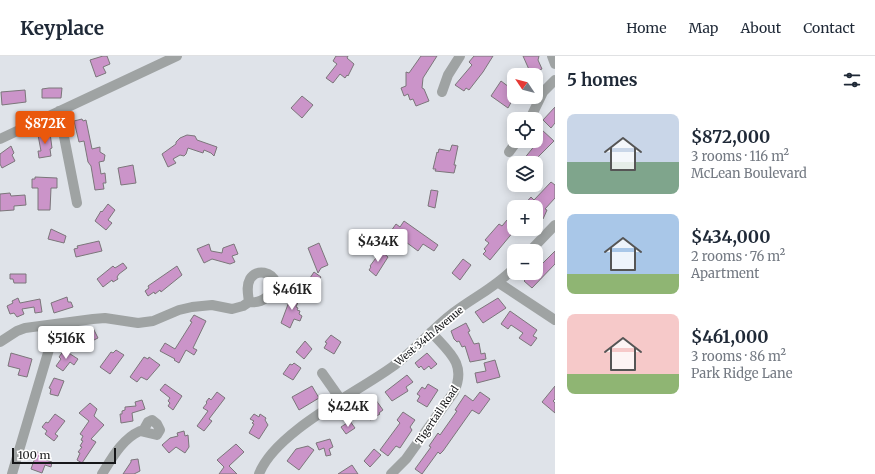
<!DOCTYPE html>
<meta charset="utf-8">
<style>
:root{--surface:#fff;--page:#f2f2f3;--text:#1f2937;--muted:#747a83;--line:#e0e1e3;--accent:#ea580c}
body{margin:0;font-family:Merriweather,serif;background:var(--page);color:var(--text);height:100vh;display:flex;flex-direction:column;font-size:15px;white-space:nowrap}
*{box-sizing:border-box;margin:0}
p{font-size:13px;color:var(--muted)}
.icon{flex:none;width:22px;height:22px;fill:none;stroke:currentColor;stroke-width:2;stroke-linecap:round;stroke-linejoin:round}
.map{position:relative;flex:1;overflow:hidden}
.drawer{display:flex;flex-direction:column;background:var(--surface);width:320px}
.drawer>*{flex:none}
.needle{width:26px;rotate:305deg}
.fabs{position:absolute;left:507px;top:12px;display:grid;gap:8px}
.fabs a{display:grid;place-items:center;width:36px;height:36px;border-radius:8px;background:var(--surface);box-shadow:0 2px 10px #0003;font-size:20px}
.scale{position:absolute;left:12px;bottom:10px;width:104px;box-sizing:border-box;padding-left:4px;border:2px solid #161719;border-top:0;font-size:11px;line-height:14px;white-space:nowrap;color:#161719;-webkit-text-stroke:3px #fff;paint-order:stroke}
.price{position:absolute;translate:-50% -34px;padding:0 9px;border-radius:4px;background:#fff;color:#222;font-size:13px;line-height:26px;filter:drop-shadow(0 1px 2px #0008)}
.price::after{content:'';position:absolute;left:50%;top:24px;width:12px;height:9px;margin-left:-6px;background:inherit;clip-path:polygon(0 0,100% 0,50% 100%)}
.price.active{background:var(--accent);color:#fff}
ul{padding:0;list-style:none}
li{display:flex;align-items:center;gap:12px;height:100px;padding:0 12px}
li span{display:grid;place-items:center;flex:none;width:112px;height:80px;border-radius:8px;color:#555}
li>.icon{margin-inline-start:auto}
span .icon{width:48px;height:48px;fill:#fffc;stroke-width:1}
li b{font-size:17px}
h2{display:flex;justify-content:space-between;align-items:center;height:48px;padding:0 12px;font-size:17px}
header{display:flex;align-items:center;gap:24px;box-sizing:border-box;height:56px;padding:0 20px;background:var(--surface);border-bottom:1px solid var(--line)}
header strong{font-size:19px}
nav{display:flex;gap:22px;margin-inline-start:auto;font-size:14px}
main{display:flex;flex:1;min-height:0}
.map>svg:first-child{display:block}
.building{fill:#cb94c9;stroke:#7b767a}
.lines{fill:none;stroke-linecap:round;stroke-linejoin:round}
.minor{stroke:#9fa3a3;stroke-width:10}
.labels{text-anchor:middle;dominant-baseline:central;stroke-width:3.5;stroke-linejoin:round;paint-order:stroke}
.street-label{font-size:10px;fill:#161719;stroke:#fff}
</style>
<header>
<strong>Keyplace</strong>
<nav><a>Home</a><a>Map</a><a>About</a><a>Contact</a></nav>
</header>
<main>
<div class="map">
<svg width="555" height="418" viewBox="0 0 555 418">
<rect width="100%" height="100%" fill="#dfe3e9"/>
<path class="building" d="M103 0H107L110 8 103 11 106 17 96 21 90 4Z
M336 0H348L347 2 354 8 348 20 347 19 345 22 340 18 333 27 326 22 337 8 333 5Z
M421 0H437L423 22 422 32 424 33 429 45 416 50 413 43 410 44 408 38 404 40 401 32 406 30V16L409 17Z
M474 0H493L483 16 469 34 466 32 464 35 455 29 472 9 469 6Z
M523 0H539L538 4 542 13 531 18Z
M501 25 513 34 510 39 514 41 508 52 491 40Z
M49 32H62L61 42H42V33Z
M25 34 26 46 2 49 1 36Z
M302 40 313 49 302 62 291 52Z
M555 51V67L551 72 543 64Z
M82 63 83 65 86 64 92 93 100 91V96L105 99 104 105 99 106 101 118 105 117 106 127H103L104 133 95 134 91 110 88 106 84 85 79 86 74 65Z
M542 74 554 85 536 103 541 107H513L518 101 523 104 536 88 535 87 538 83 536 80Z
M50 77 52 92 50 93 51 100 39 102 38 95H41L38 79Z
M187 79 195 80 197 84 217 91 214 100 211 97 204 94 203 97 188 92 186 98 184 100 180 99 173 103 176 107 168 111 162 98 176 88V86L180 82Z
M452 89 458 90 454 109H456L454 117 435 115 436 113H433L437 96 438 97 439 93 450 95Z
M11 90 14 97 12 99 15 105 2 112 0 108V98Z
M133 109 136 127 121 129 118 112Z
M35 121 57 122V132H51L50 154H38V132H32V123H35Z
M551 126 555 129V142L545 153 547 154 543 163 536 159V151H522L531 141 534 144Z
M431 134 438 135 435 152 428 150Z
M10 137 11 140 25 139 26 149 14 150V154L0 155V138Z
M108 148 115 154 108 164 112 167 106 174 95 165 101 155 102 156Z
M507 164 514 169V175L490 204 483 198 486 195 484 193 489 187 485 184 499 168 502 170Z
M404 165 438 189 434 195 423 188 418 195 391 175 396 168 400 171Z
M51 173 66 180 64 187 48 183Z
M99 185 102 195 76 201 74 193 78 192 77 190Z
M319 187 328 209 321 212 318 217 308 192Z
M209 188 211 195 222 197 223 192 234 188 238 198 232 200 235 206 230 208 212 203 204 207 197 193Z
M381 195 388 201 376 220 369 214 371 211 370 210Z
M555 195V208L532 232 524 225 532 217H536V208L539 211Z
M463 203 471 209 460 224 452 217Z
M123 207 127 212 119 218 117 221 118 223 113 226 112 224 103 231 97 223 113 210 115 212Z
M177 210 182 219 161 236 160 234 155 238 154 236 148 240 145 235 149 232 148 230Z
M314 216 321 221 315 230 308 225Z
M10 218H26V227H14L13 223H10Z
M293 235 301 239 296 251 298 252 297 254 300 255 299 258 302 260 300 265 294 263 290 272 281 267Z
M67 241 68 246H71L73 251 54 257 51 247Z
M18 242 20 247 40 243 42 256 35 257 34 251 22 253 24 258 17 261 14 257 10 258 7 250 13 247 12 245Z
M498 242 506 252 483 267 475 256Z
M510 255 537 274 533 280 537 282 531 290 519 282 523 277 511 269 508 273 501 268Z
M194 259 206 265 193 292 197 294 194 299 186 294 179 307 174 304 175 303 160 295 165 287 175 293 192 266 190 265Z
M466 267 470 275 468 276 474 288 479 287 481 298 485 297 486 303 470 306 465 290 462 291 459 285 457 286 454 283 451 275Z
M93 272 98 282 92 285 91 282 84 285 81 278Z
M331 279 341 286 334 298 324 292 327 287 325 286Z
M305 285 312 293 304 303 296 296Z
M64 294 78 303 74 309 70 306 63 315 56 310 61 303 59 301Z
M116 294 124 299 110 318 100 311 111 296 113 297Z
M11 297 32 303 27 321 18 319 20 313 8 310Z
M427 297 437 308 431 313 429 310 424 314 421 310 419 312 415 307Z
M144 301 148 303 149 301 160 309 147 324 141 321 137 326 130 321Z
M495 304 500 321 477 327 475 317 486 315 484 307Z
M294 307 301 312 293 324 283 318 290 308 292 309Z
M407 319 413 326 406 331 408 335 392 345 385 336Z
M54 322 64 325 58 340 50 338 51 333 49 332Z
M165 328 182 340 173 354 168 350 170 347 168 345 170 342 160 334Z
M428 328 438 334 427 351 417 345 420 340 417 338 422 331 425 333Z
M312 330 319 342 299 354 292 341Z
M555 330V343L553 345 555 347V357L542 346Z
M217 336 225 342 209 363 212 365 204 375 197 370 208 355 203 352 207 347 206 346 209 342 211 344Z
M480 336 490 343 479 358 472 354 443 395 440 398 438 396 422 418 415 413 431 391 429 390 438 377 440 379 457 355 455 354 465 339 473 345Z
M373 340 383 354 379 357 380 358 370 364 364 355 371 350 366 345Z
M142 344 145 353 132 357 133 365 121 367 120 358H122V355L125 354V351L136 350 135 346Z
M90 347 97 353 94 360 104 369 91 383 96 386 82 407 77 404 80 397 78 396 82 391 80 390 83 385 81 384 83 380 80 378 89 365 79 357Z
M403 356 415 364 410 371 412 374 400 392 396 390 388 400 380 394 400 367 397 364Z
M55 358 65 365 55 378 58 380 54 385 45 378 47 375 42 371 46 366 48 367Z
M254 358 259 361 260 358 266 362 265 364 268 369 259 383 249 377 254 368 252 367 254 365 250 363Z
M350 365 355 372 346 378 341 371Z
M184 375 185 380 188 379 189 391 185 397 176 391 169 397 162 389 170 382 178 380 177 377Z
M330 383 333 391 329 393 331 399 326 400 324 392 319 394 316 387Z
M236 388 244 396 229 410 237 418H219L224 411 217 404Z
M308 390 314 394 299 414 287 405 296 393Z
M374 393 381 399 370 411 364 405Z
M37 396 48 399 46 404 52 406 51 411 45 409 42 417 31 413Z
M138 403 140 415 134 418H123L131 406V404Z
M352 409 358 418H338Z"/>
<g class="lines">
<path class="minor" d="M552 0 555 8
M442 36 448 19 460 0
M59 55 77 147
M530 63 543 36 555 24
M0 83 177 0
M509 96 517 85
M530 195 555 169
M499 227 555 264
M0 286 17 275 25 272 93 263 105 262 138 267 153 265 179 254 192 251 212 249 232 253 243 250 249 246C263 248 271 239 276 227 272 216 257 212 250 223 246 230 248 238 249 246
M322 317 341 344
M12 418 50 290 49 280 44 270
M102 418C112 402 122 383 140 375L157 379 160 374 157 368 152 364 148 366 143 375
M259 418C275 376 356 337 392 311 414 295 432 273 453 257 474 241 496 231 514 212
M391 418 406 403 454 336C467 308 449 296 431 276"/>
</g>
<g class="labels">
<g class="street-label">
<text transform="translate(429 280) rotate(-40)">West 34th Avenue</text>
<text transform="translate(437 359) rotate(-56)">Tigertail Road</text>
</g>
</g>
</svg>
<div class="fabs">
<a><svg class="needle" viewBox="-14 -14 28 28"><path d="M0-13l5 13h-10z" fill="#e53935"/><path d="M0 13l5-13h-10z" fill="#747a83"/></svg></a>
<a><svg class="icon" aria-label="locate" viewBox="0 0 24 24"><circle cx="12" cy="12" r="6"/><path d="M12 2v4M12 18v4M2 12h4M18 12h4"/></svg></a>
<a><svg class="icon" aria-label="layers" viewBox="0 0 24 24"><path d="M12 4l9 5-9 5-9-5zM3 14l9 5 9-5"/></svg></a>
<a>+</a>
<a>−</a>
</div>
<div class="scale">100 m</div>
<b class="price active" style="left:45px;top:89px">$872K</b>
<b class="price" style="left:378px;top:207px">$434K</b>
<b class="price" style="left:292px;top:255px">$461K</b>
<b class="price" style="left:66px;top:304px">$516K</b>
<b class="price" style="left:348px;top:372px">$424K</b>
</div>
<section class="drawer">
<h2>5 homes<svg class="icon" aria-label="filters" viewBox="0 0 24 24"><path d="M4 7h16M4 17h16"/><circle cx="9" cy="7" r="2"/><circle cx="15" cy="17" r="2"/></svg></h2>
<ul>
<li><span style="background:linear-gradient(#c9d6e8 60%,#7fa58c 0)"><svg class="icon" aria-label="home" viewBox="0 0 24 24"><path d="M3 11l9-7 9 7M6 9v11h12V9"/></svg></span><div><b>$872,000</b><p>3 rooms · 116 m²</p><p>McLean Boulevard</p></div></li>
<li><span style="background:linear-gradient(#a9c7e8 75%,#8fb573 0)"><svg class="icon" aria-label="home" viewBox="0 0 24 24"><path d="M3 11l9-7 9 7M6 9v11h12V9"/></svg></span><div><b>$434,000</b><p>2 rooms · 76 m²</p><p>Apartment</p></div></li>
<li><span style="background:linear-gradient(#f6c9c9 75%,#8fb573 0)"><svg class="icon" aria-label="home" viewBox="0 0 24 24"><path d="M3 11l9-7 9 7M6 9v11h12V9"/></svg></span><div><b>$461,000</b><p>3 rooms · 86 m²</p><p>Park Ridge Lane</p></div></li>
</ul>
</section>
</main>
